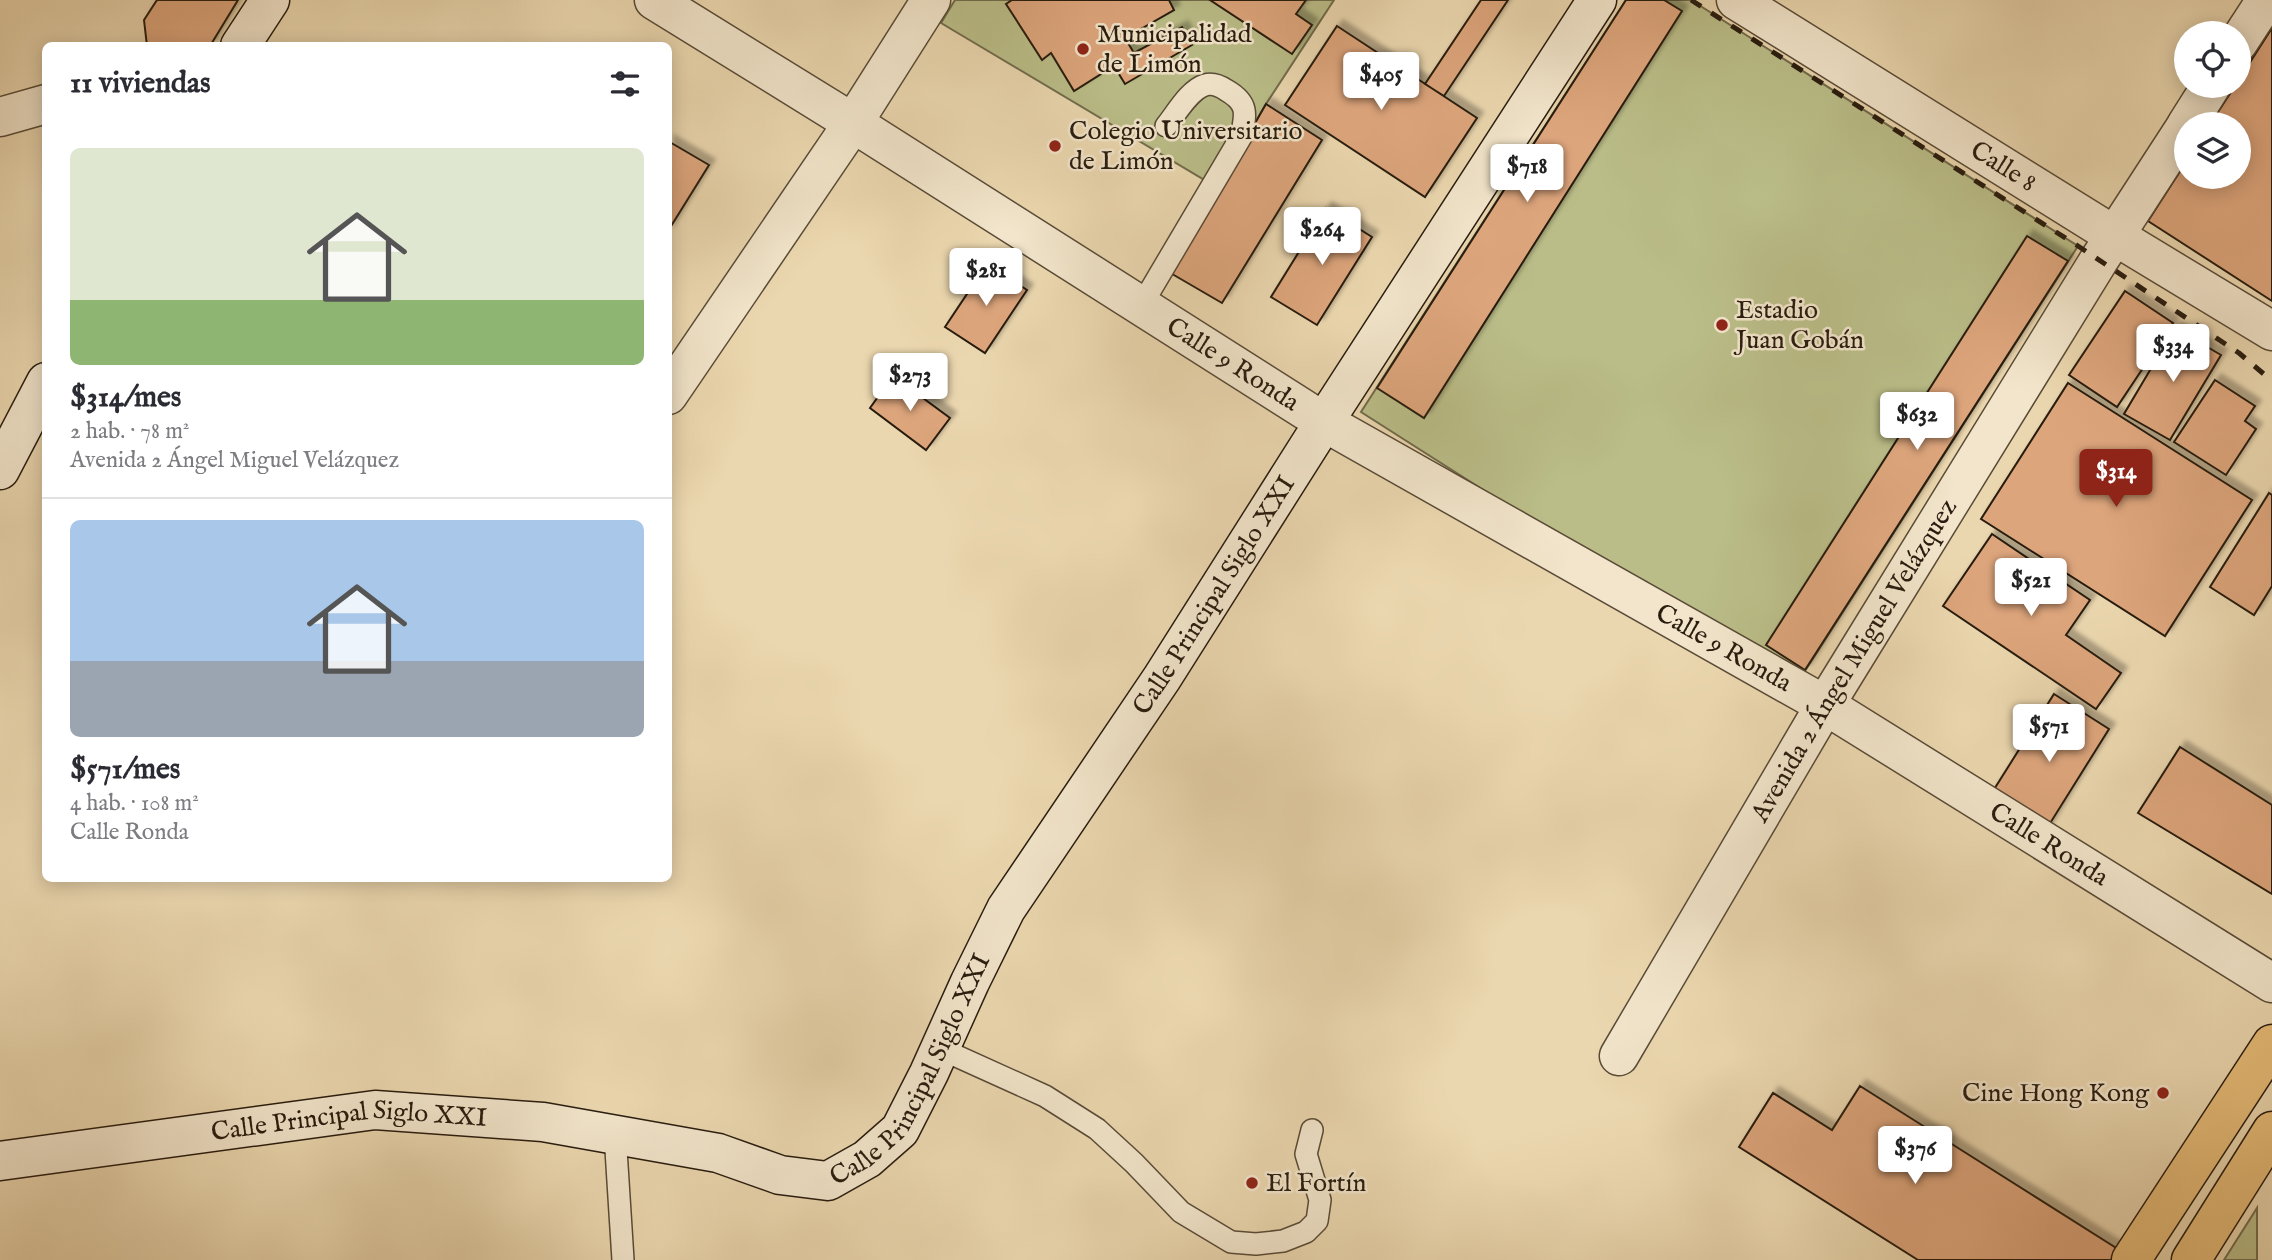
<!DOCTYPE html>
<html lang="es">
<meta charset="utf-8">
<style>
:root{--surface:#fff;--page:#f7f7f7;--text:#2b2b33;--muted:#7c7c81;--line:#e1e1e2;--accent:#8f2418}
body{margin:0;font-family:"IM FELL English",serif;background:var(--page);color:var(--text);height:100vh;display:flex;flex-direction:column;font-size:26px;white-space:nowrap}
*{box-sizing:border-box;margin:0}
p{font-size:23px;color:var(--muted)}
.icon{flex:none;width:38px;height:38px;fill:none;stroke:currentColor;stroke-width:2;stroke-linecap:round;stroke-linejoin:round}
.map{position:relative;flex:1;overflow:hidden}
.details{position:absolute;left:42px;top:42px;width:630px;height:840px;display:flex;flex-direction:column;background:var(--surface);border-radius:10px;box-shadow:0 4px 18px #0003}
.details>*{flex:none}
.buttons{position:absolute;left:2174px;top:21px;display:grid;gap:14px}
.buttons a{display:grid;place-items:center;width:77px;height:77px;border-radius:50%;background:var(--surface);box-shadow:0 4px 18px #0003;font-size:35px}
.price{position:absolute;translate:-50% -60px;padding:0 16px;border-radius:7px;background:#fff;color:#222;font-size:23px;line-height:46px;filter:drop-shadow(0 2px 4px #0008)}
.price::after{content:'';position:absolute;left:50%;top:42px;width:21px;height:16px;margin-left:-10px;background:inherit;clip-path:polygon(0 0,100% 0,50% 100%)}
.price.active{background:var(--accent);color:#fff}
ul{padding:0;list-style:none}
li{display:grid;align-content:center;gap:14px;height:371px;padding:0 28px}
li+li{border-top:2px solid var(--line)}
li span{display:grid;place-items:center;height:217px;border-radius:10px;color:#555}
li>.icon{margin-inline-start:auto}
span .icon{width:126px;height:126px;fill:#fffc;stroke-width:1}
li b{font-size:30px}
h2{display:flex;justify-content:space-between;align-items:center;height:84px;padding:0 28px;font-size:30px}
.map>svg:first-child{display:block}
.green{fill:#babd88;stroke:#716c4c;stroke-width:2}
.building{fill:#dda57b;stroke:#281c0f;stroke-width:2;filter:url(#shadow)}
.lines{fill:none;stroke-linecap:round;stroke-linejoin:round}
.lane-casing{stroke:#594b37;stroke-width:24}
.street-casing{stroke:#594b37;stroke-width:41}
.secondary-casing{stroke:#281c0f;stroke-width:41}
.highway-casing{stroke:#281c0f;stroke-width:41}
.lane{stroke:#f2e5cb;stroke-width:21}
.street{stroke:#f2e5cb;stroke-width:38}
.secondary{stroke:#f2e5cb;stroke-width:38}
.highway{stroke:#e6bc78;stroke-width:38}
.rail{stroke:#281c0f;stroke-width:5;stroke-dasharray:12 12;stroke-linecap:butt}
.poi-dot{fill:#8f2418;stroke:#f2e5cb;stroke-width:2.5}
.labels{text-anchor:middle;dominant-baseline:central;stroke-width:5;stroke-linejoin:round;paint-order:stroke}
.poi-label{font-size:26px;fill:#281c0f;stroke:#f2e5cb;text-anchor:start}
.street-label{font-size:26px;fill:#281c0f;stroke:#f2e5cb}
</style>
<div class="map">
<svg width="2272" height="1260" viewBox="0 0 2272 1260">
<defs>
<filter id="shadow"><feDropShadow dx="6" dy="-6" stdDeviation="2" flood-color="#0004"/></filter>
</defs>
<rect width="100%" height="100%" fill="#ebd7af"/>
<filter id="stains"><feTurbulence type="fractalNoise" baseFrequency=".00286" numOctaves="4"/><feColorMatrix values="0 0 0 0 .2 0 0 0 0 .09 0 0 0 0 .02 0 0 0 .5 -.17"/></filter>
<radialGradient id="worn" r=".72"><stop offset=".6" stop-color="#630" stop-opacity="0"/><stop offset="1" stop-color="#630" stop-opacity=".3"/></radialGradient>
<path class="green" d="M955 0H1334L1266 104 1218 188 941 23Z
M1626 0H1691L2078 246 1794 688 1361 412Z
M2257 1208V1260H2224Z"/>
<path class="building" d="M157 0H238L210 46H147L144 20Z
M1012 0H1169L1174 10 1125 38 1134 53 1182 27 1192 45 1125 84 1114 66 1074 91 1051 53 1042 60 1006 4Z
M1210 0H1306L1296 14 1312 25 1292 54Z
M1481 0H1508L1444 96 1425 84Z
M1626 0H1664L1682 11 1424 418 1377 388Z
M1337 26 1477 118 1425 197 1285 105Z
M2272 28V301L2148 221 2186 162V177H2238V124H2210L2235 86H2238V81Z
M1266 104 1322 140 1222 303 1167 271 1218 188Z
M668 141 709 165 668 231Z
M1326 208 1372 237 1317 325 1271 297Z
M2027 236 2068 261 1805 670 1766 645Z
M987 264 1027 290 985 353 945 327Z
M2125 291 2173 323 2117 407 2069 375Z
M2175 328 2221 355 2170 440 2124 414Z
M893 376 950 418 926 450 870 408Z
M2215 380 2255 406 2245 421 2256 429 2226 475 2174 442Z
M2068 383 2252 500 2165 636 1981 519Z
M2269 493 2272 495V586L2254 615 2210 587Z
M1992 534 2090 600 2066 635 2121 673 2096 709 1943 606Z
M2054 694 2109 729 2044 833 1988 799Z
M2180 747 2272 805V894L2138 813Z
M1860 1086 2121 1251 2115 1260H1918L1739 1147 1773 1093 1832 1130Z"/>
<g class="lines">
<defs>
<path id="lane" d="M1141 306 1241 137C1246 114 1249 103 1226 90 1220 86 1212 83 1205 85 1189 90 1176 114 1166 126
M941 1049 1045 1096 1097 1129 1134 1163 1181 1212 1231 1242 1256 1244 1283 1241 1306 1232 1317 1221 1320 1200 1306 1154 1312 1130
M615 1134 623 1260"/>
<g id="street">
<path id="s1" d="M654 0 853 123 1324 422 1825 705 2272 983"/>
<path id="s2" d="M1736 0 2115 236 2272 331"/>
<path d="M2238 43 2266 0"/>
<path d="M0 117 46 104"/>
<path d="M2187 124 2211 86"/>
<path d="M668 395 853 123 931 0"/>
<path id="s3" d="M1619 1056 1825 705 2099 260 2186 126"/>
</g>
<g id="secondary">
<path d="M240 46 270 0"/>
<path d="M0 470 46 382"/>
<path id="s4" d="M0 1161 375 1110 543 1122 718 1153 780 1175 828 1181 867 1159 900 1130 929 1073 970 982 1006 909 1162 678 1324 422 1597 0"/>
</g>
<path id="highway" d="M2131 1260 2272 1044
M2191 1260 2272 1131"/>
</defs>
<use href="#lane" class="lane-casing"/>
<use href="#street" class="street-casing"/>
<use href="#secondary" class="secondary-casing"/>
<use href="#highway" class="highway-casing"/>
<use href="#lane" class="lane"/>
<use href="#street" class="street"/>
<use href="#secondary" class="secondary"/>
<use href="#highway" class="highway"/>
<path class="rail" d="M1691 0 2078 246 2239 353 2272 381"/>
</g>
<g class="poi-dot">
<circle cx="1083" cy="49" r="7"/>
<circle cx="1055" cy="146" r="7"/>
<circle cx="1722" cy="325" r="7"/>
<circle cx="2163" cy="1093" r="7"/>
<circle cx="1252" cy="1183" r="7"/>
</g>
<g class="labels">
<g class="poi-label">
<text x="1097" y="34">Municipalidad<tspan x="1097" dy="30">de Limón</tspan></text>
<text x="1069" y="131">Colegio Universitario<tspan x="1069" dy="30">de Limón</tspan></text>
<text x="1736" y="310">Estadio<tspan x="1736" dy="30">Juan Gobán</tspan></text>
<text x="2149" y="1093" text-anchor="end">Cine Hong Kong</text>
<text x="1266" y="1183">El Fortín</text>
</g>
<g class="street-label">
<text stroke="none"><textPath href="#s2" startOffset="315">Calle 8</textPath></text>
<text stroke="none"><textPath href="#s1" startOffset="684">Calle 9 Ronda</textPath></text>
<text stroke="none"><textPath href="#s4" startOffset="1549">Calle Principal Siglo XXI</textPath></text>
<text stroke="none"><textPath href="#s1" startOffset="1251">Calle 9 Ronda</textPath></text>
<text stroke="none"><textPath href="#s3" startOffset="460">Avenida 2 Ángel Miguel Velázquez</textPath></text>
<text stroke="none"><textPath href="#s1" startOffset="1631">Calle Ronda</textPath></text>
<text stroke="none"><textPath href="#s4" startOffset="982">Calle Principal Siglo XXI</textPath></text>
<text stroke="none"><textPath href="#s4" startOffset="352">Calle Principal Siglo XXI</textPath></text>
</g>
</g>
<rect width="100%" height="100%" filter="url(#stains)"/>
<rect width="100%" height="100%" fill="url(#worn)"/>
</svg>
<div class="buttons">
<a><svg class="icon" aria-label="locate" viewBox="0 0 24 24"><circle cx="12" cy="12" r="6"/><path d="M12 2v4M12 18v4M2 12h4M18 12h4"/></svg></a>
<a><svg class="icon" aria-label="layers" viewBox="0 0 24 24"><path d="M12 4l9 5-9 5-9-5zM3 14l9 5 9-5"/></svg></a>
</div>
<b class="price" style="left:1381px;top:112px">$405</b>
<b class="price" style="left:1527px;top:204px">$718</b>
<b class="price" style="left:1322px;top:267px">$264</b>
<b class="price" style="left:986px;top:308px">$281</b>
<b class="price" style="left:2173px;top:384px">$334</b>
<b class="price" style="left:910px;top:413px">$273</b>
<b class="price" style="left:1917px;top:452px">$632</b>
<b class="price active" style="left:2116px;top:509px">$314</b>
<b class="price" style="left:2031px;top:618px">$521</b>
<b class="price" style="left:2049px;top:764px">$571</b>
<b class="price" style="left:1915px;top:1186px">$376</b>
<section class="details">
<h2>11 viviendas<svg class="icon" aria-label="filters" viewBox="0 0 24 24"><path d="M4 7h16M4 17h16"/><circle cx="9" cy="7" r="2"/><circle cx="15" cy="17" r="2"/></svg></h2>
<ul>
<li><span style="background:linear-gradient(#dfe7d0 70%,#8fb573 0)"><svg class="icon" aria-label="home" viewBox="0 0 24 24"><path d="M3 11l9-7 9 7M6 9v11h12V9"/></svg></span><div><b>$314/mes</b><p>2 hab. · 78 m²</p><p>Avenida 2 Ángel Miguel Velázquez</p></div></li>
<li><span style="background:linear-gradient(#a9c7e8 65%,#9aa5b1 0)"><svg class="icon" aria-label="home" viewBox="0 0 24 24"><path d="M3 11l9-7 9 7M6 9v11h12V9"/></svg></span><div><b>$571/mes</b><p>4 hab. · 108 m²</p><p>Calle Ronda</p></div></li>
</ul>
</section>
</div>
